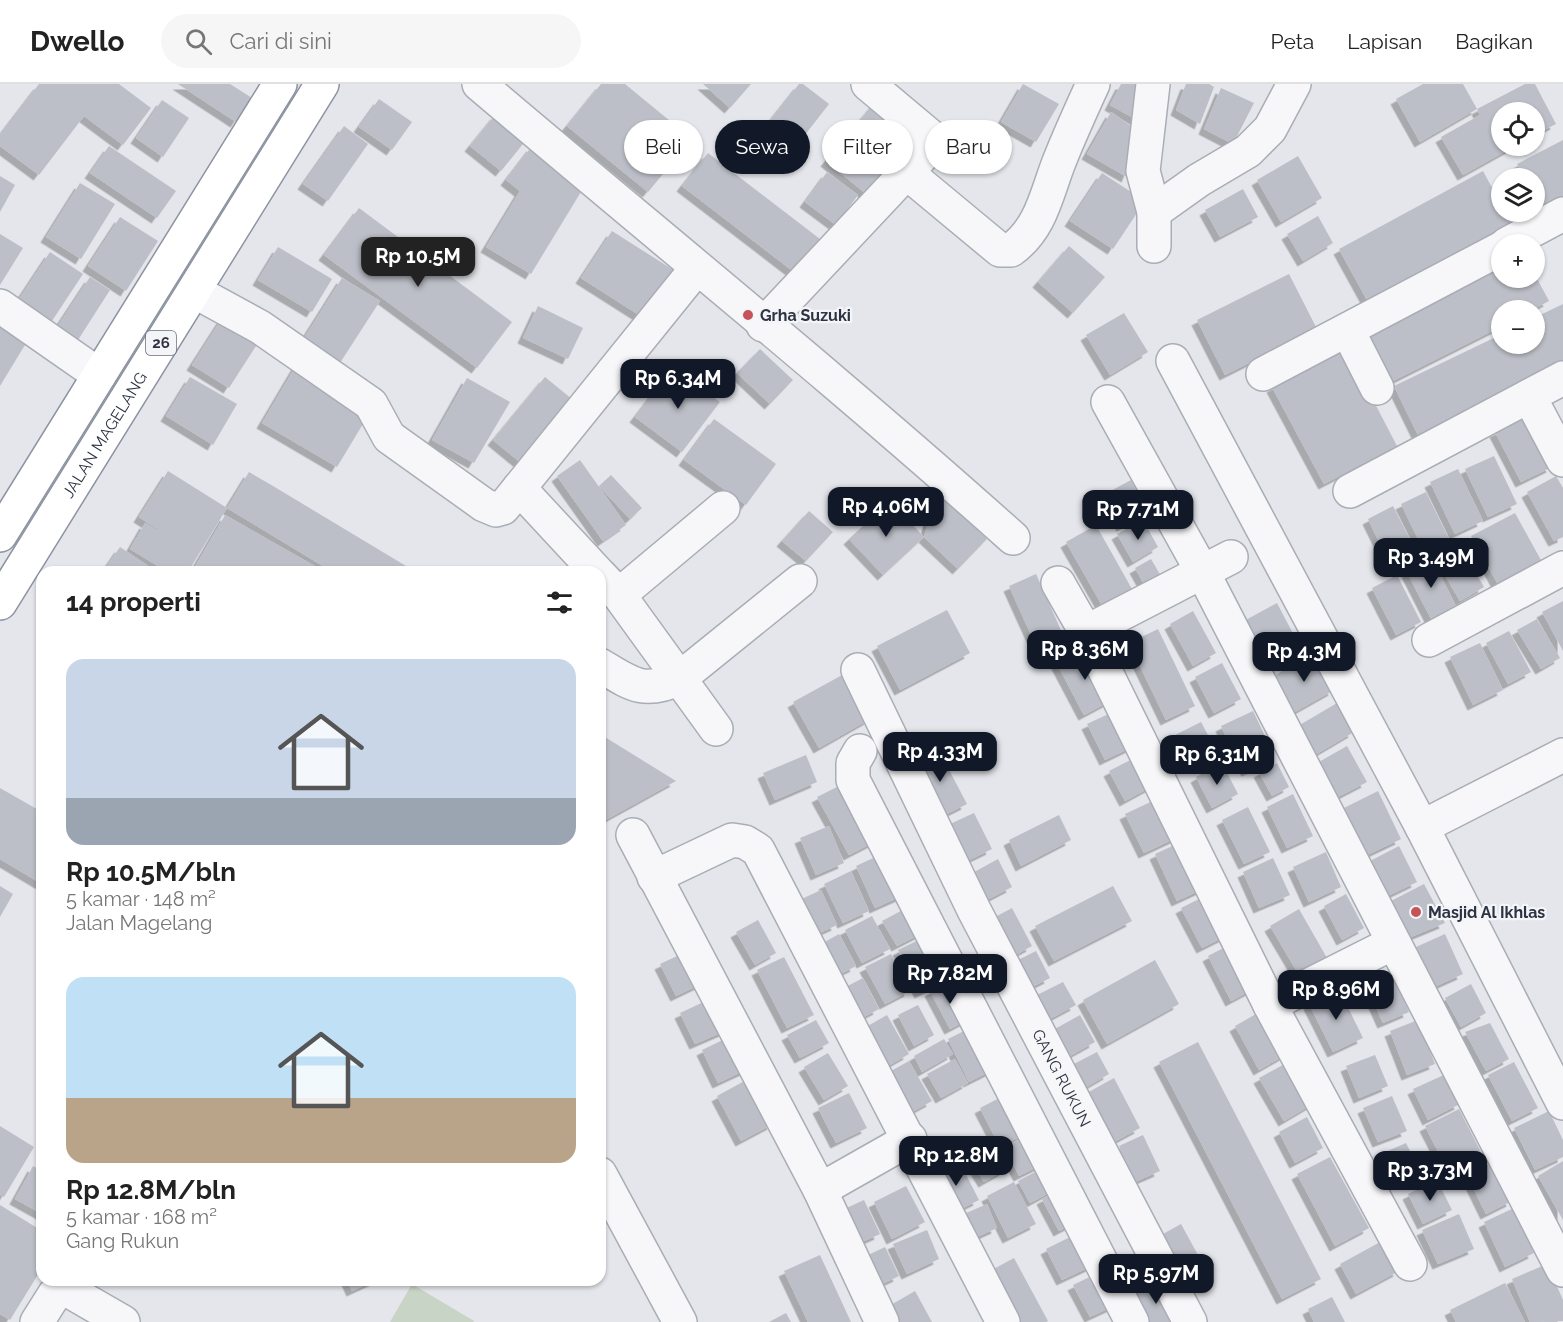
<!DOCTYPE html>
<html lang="id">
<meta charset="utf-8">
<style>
:root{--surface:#fff;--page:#f6f6f6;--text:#222;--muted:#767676;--line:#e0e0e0;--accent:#111827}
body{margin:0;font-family:Raleway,sans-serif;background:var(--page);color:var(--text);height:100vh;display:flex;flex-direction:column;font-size:22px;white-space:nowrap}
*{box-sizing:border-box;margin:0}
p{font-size:20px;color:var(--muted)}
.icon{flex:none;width:33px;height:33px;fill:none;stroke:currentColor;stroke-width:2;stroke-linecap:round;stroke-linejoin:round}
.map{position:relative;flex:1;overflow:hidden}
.side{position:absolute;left:36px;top:482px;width:570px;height:720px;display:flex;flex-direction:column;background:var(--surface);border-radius:18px;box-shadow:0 2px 4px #0004}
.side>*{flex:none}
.hud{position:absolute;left:624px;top:36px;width:570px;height:54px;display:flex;gap:12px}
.buttons{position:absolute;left:1491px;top:18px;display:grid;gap:12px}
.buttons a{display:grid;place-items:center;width:54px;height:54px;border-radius:50%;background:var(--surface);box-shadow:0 2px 4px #0004;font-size:30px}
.price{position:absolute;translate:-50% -51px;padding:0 14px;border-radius:12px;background:var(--accent);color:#fff;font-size:20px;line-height:39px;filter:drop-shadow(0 2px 3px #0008)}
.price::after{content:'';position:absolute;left:50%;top:36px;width:18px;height:14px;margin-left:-9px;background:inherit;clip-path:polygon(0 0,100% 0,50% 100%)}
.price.current{background:#222;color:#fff}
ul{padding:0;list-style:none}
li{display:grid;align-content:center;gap:12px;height:318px;padding:0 30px}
li span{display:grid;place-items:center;height:186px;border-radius:18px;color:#555}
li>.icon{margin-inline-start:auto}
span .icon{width:108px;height:108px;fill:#fffc;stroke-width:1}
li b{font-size:26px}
h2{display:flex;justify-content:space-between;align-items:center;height:72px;padding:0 30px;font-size:26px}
.pill{padding:0 21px;border-radius:27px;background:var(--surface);box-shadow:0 2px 4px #0004;font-size:21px;line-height:54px}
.pill.current{background:var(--accent);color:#fff}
header{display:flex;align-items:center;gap:36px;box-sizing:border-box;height:84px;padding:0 30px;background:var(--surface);border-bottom:2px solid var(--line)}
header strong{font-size:28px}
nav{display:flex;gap:33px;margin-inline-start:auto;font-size:21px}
.search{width:420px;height:54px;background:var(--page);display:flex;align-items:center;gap:15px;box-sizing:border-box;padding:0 21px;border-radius:33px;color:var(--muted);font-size:22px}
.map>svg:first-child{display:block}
.green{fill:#c8d4c6}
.building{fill:#bcbfc7;filter:url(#shadow)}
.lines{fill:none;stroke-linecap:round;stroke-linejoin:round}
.minor-casing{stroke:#a9adb5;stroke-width:36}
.highway-casing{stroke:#8c93a1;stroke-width:36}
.minor{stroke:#f7f7f9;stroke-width:33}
.highway{stroke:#fff;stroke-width:33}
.poi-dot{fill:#c6535a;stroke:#f4f5f8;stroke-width:2}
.labels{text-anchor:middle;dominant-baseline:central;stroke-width:4.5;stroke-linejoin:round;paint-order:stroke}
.shield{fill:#f4f5f8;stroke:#696d79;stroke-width:1.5}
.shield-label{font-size:15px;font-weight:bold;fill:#2d3342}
.poi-label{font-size:16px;font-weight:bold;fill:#2d3342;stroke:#f4f5f8;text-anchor:start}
.street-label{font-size:16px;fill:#2d3342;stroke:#f4f5f8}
</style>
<header>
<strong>Dwello</strong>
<div class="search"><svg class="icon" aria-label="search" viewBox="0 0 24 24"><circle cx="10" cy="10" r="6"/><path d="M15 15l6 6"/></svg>Cari di sini</div>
<nav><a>Peta</a><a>Lapisan</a><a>Bagikan</a></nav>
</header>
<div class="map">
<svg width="1563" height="1238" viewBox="0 0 1563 1238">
<defs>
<filter id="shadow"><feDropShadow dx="-5.5" dy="5.5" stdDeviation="0" flood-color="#0004"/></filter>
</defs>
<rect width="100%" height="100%" fill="#e4e6eb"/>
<path class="green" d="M412 1200 474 1237 473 1238H390Z"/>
<path class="building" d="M39 0H119L151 24 123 61 84 32 39 91 0 62V51Z
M178 0H230L252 14 236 38Z
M601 0H625L692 55 648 108 567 42Z
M703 0H751L730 24Z
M799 0H803L829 20 787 74 758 52Z
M1023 0 1059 20 1036 58 1001 38Z
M1121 0H1146L1139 37 1110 21Z
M1186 0H1209L1214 3 1200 40 1176 26Z
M1423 0H1463L1477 25 1525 0H1535L1556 40 1534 51V28H1502V62H1515L1463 91 1441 53 1480 31 1477 25 1420 58 1396 15Z
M1221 4 1254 19 1233 60 1204 45Z
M379 15 412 38 392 66 359 43Z
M162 16 189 34 163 73 136 54Z
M877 16 916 48 865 109 826 77Z
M1111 28 1144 51 1127 93 1087 70Z
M496 30 527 55 501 87 470 62Z
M344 42 368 60 328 117 303 100Z
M1563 56V114L1542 125 1534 111V94H1525L1517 80Z
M109 62 176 107 157 134 90 89Z
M532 62 587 98 531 190 486 163 520 107 506 96Z
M708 69 820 155 794 188 682 102Z
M1298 72 1322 114 1281 138 1257 96Z
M1483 87 1502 122V128H1505L1511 139 1367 216 1339 165Z
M827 88 858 111 836 141 805 118Z
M1102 89 1145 117 1113 165 1070 137Z
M0 92 15 101 0 128Z
M80 99 115 120 81 175 46 153Z
M1243 105 1258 133 1220 153 1205 126Z
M359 124 512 238 477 284 324 171Z
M1318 132 1333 159 1303 177 1287 150Z
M120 133 158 157 126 207 88 182Z
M612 147 678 189 647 236 581 194Z
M0 150 23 164 0 201Z
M1069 162 1105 193 1073 229 1038 198Z
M278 163 332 195 312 228 258 196Z
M50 168 83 190 48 243 15 221Z
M1502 179V194H1534V189L1549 217 1532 226H1502V242L1391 298 1365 248Z
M1289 190 1317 245 1225 291 1197 236Z
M90 193 110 206 78 256 57 243Z
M342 194 380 217 338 282 301 259Z
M1563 220V283L1419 353 1394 302 1502 250V260H1534V234Z
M538 222 583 244 568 275 523 254Z
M226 228 263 251 229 304 192 281Z
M1124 229 1148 268 1110 291 1086 251Z
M0 239 28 256 0 302Z
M1346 264 1397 362 1324 400 1272 303Z
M760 265 793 296 770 320 737 289Z
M297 280 372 325 337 383 262 339Z
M673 283 720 318 682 368 635 333Z
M190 293 237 320 213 361 166 332Z
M545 293 578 320 527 384 493 356Z
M467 294 510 318 474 379 432 356Z
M1526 333 1552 383 1521 398 1495 348Z
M714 335 776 380 746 421 684 376Z
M1494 372 1517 420 1488 433 1465 385Z
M580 376 626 441 603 457 557 392Z
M1458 385 1483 437 1455 450 1430 398Z
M168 387 227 424 188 488H168L130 465 145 439 179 459 139 433Z
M249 388 273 402 416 488H333L252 439 227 424Z
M611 391 642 424 630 435 599 402Z
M1556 392 1563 404V453L1554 457 1527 408Z
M1131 396 1148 429 1122 442 1105 410Z
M937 407 987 455 958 485 924 453Z
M1426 408 1450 457 1425 469 1401 420Z
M890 417 924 453 883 491 849 455Z
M1393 422 1419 473 1393 486 1368 435Z
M809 427 833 448 806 477 782 457Z
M1515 429 1542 478 1499 502 1471 452Z
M225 431 318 484 324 488H192Z
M1143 436 1158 463 1133 478 1117 450Z
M1096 441 1137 514 1107 530 1066 458Z
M1459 460 1484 503 1460 517 1435 474Z
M120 463 157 488H103Z
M1151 475 1165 499 1149 509 1135 484Z
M1432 475 1456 522 1431 535 1407 488Z
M1036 490 1064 553 1037 564 1009 502Z
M1397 491 1421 538 1396 551 1372 504Z
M1563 517V567L1542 528Z
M1277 519 1298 559 1264 578 1242 538Z
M947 526 970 569 900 606 877 562Z
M1193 527 1216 569 1193 582 1170 540Z
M1537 535 1560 574 1541 585 1517 546Z
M1158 545 1195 622 1166 636 1129 559Z
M1509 547 1531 588 1508 600 1486 559Z
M1480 559 1503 606 1473 621 1450 573Z
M1086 563 1114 615 1084 631 1056 578Z
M1313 569 1334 606 1295 628 1274 592Z
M1222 579 1241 615 1214 629 1195 593Z
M844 590 870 635 819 664 793 618Z
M1337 619 1354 648 1315 671 1298 642Z
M1117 626 1134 662 1105 676 1087 640Z
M1253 627 1266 654 1234 669 1221 642Z
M1201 638 1217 668 1189 683 1173 652Z
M600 650 676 697 600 739Z
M1263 662 1270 677 1247 687 1240 673Z
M1347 662 1367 698 1336 714 1317 679Z
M938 665 967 720 941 733 912 677Z
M1142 670 1158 699 1125 717 1109 687Z
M806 671 817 698 775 716 763 689Z
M1222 679 1238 710 1212 724 1196 693Z
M1277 679 1289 703 1272 712 1259 688Z
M845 699 876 757 849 771 817 713Z
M0 704 42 728V800L0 775Z
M1378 707 1401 755 1365 772 1342 725Z
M1293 710 1313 752 1287 764 1267 723Z
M1159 714 1178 753 1144 769 1125 730Z
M1248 723 1270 768 1244 780 1222 736Z
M974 729 992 765 957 782 939 745Z
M1059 731 1071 756 1021 782 1009 756Z
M829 742 844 779 816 791 800 754Z
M1183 757 1205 804 1177 817 1155 770Z
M1399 762 1417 798 1388 812 1370 777Z
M1326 768 1341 803 1309 818 1293 783Z
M884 769 904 811 875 824 856 782Z
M1273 774 1290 811 1259 824 1243 788Z
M998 775 1012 803 981 819 967 792Z
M851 787 869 827 843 839 824 800Z
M1424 800 1445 839 1406 855 1389 818Z
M0 802 13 810 0 833Z
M1113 802 1132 837 1054 877 1035 842Z
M821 806 837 841 809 854 793 819Z
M1346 810 1364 844 1342 856 1324 822Z
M1207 811 1228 851 1202 864 1181 824Z
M910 822 924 848 897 862 882 837Z
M1012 824 1032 862 1003 878 982 840Z
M1299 825 1327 874 1299 891 1270 842Z
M872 832 890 865 862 879 845 846Z
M758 836 776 869 755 881 736 848Z
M839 850 856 882 831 895 814 864Z
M1445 850 1463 890 1434 903 1416 863Z
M929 851 950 894 920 909 898 866Z
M1235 858 1259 902 1231 917 1208 872Z
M690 866 705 898 676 912 660 880Z
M1036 867 1050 894 1020 909 1006 882Z
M891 870 910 907 885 920 865 883Z
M784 873 814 931 787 944 757 886Z
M1155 876 1179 920 1107 960 1083 916Z
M1391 886 1409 928 1383 939 1364 897Z
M863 894 879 925 854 938 838 907Z
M950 897 971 934 950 945 930 907Z
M1063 898 1076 921 1050 935 1037 911Z
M1471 900 1486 929 1461 943 1445 914Z
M1339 905 1363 954 1333 968 1309 920Z
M710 915 725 947 695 960 680 929Z
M918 921 934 951 914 962 898 931Z
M1263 926 1287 970 1259 986 1235 942Z
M887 931 909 970 881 986 859 947Z
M1080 931 1095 958 1068 973 1053 946Z
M816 936 829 959 800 974 787 951Z
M1418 936 1435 980 1407 991 1390 947Z
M1490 939 1509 975 1486 987 1465 948Z
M972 943 993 986 969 998 948 955Z
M731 952 748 985 718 999 702 966Z
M944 955 953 970 922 988 914 972Z
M1198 958 1321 1195 1282 1215 1159 978Z
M1097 968 1109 990 1083 1005 1070 982Z
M828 969 848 1002 824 1016 804 983Z
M1375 971 1388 1002 1359 1014 1346 982Z
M955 975 968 999 941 1014 927 990Z
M1292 976 1316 1018 1284 1037 1259 994Z
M909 977 932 1017 905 1032 882 992Z
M1514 978 1538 1024 1512 1037 1488 991Z
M1446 990 1460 1020 1428 1036 1413 1005Z
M1114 994 1140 1044 1114 1058 1087 1009Z
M748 995 773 1040 741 1057 717 1012Z
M849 1009 867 1044 836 1059 818 1024Z
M1007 1010 1027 1049 1000 1063 980 1024Z
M1392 1012 1407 1047 1378 1058 1363 1024Z
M1459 1025 1482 1070 1448 1087 1425 1042Z
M1549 1027 1563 1056V1073L1535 1086 1514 1044Z
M1307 1033 1323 1064 1295 1079 1279 1048Z
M0 1042 34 1063 4 1113 0 1111Z
M1030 1050 1045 1079 1019 1092 1004 1063Z
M1143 1051 1160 1087 1135 1098 1119 1062Z
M988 1056 1005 1086 984 1098 966 1069Z
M1406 1059 1420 1087 1397 1098 1383 1069Z
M1330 1073 1369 1144 1335 1162 1297 1090Z
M959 1077 979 1116 953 1129 934 1090Z
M1563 1077V1136L1538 1092Z
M1493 1078 1512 1117 1486 1130 1467 1091Z
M1050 1080 1062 1102 1030 1119 1018 1097Z
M33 1082 42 1087V1130L15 1115Z
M1437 1096 1452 1126 1423 1140 1408 1110Z
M1014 1098 1036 1140 1008 1154 987 1112Z
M906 1102 925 1138 892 1155 874 1118Z
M1061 1105 1078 1137 1059 1147 1042 1115Z
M864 1116 880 1150 855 1161 840 1127Z
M987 1120 997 1144 968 1157 957 1133Z
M0 1121 42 1147V1184L10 1236 0 1230Z
M1514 1124 1534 1169 1505 1183 1484 1138Z
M1459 1130 1474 1165 1438 1180 1422 1146Z
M1181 1140 1198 1171 1171 1186 1154 1155Z
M927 1146 939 1175 907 1190 893 1160Z
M1082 1147 1098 1179 1062 1196 1046 1165Z
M1382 1157 1399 1187 1356 1210 1340 1180Z
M885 1163 899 1192 876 1203 862 1174Z
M820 1171 851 1238H808L784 1187Z
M1014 1174 1048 1237 1046 1238H1016L988 1188Z
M1547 1180 1563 1216V1237L1530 1238 1512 1195Z
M1102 1187 1118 1220 1090 1233 1073 1201Z
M347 1196H376L352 1207Z
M1159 1198 1181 1238H1148L1134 1211Z
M1505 1199 1525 1238H1456L1450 1226Z
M915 1207 932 1238H898L889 1222Z
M1332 1213 1345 1238H1314L1308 1225Z
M786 1229 791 1238H769Z"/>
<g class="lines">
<defs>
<g id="minor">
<path d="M479 0C657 151 839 298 1013 454"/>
<path d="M1153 0 1143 87 1154 128V162"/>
<path d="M906 88 1000 166H1011C1043 143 1047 106 1061 73 1071 48 1082 24 1093 0"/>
<path d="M1154 128 1199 96 1248 67 1270 45 1294 0"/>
<path d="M1507 160 1563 130"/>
<path d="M194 207 260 243 371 320 389 353 484 421 496 426 503 424 696 185"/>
<path d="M0 222 99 291"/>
<path d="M763 241 936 57 868 0"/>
<path d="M1348 247 1377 304"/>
<path d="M1173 277 1422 743 1563 1019"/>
<path d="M1263 290 1502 164"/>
<path d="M1529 312 1563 376"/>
<path d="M1108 318 1203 489 1563 1186"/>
<path d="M519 404 597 488"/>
<path d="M1350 407 1563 294"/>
<path d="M600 491 619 511 716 645"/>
<path d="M1058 499 1086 548 1270 921 1410 1180"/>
<path d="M619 511 723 424"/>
<path d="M1086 548 1231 473"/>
<path d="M1429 556 1563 484"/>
<path d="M600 581C631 600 644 611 680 594L800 497"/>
<path id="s1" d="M858 586 974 826 1190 1238"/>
<path d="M860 667 853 679V696L1132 1238"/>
<path d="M1422 743 1563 671"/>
<path d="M633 751 820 1106 882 1238"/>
<path d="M654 793 732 756 745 758 758 766 1003 1238"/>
<path d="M1270 921 1393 859"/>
<path d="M600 1090 680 1238"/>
<path d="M820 1106 910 1055"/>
<path d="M37 1238 54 1211 64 1204 123 1238"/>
</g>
<g id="highway">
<path d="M0 451 280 0"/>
<path id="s2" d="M0 519 322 0"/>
</g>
</defs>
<use href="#minor" class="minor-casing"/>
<use href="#highway" class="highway-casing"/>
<use href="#minor" class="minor"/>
<use href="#highway" class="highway"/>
</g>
<g class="poi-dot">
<circle cx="748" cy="231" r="6"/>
<circle cx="1416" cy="828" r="6"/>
</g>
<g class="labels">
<rect class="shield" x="146" y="247" width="30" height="24" rx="4.5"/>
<g class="shield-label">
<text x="161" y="259">26</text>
</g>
<g class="poi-label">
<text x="760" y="231">Grha Suzuki</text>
<text x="1428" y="828">Masjid Al Ikhlas</text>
</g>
<g class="street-label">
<text stroke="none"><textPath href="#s2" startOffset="198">JALAN MAGELANG</textPath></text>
<text stroke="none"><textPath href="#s1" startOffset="456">GANG RUKUN</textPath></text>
</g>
</g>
</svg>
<div class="buttons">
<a><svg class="icon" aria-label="locate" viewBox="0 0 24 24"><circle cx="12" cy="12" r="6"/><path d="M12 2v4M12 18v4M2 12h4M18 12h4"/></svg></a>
<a><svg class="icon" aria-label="layers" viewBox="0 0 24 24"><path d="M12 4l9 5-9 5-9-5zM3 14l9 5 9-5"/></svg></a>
<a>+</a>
<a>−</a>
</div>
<b class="price current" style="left:418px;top:204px">Rp 10.5M</b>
<b class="price" style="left:678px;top:326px">Rp 6.34M</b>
<b class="price" style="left:886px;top:454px">Rp 4.06M</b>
<b class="price" style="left:1138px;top:457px">Rp 7.71M</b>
<b class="price" style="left:1431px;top:505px">Rp 3.49M</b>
<b class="price" style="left:1085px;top:597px">Rp 8.36M</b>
<b class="price" style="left:1304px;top:599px">Rp 4.3M</b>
<b class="price" style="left:940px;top:699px">Rp 4.33M</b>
<b class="price" style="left:1217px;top:702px">Rp 6.31M</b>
<b class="price" style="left:950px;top:921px">Rp 7.82M</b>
<b class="price" style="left:1336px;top:937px">Rp 8.96M</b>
<b class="price" style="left:956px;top:1103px">Rp 12.8M</b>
<b class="price" style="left:1430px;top:1118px">Rp 3.73M</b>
<b class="price" style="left:1156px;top:1221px">Rp 5.97M</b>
<div class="hud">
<a class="pill">Beli</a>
<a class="pill current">Sewa</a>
<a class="pill">Filter</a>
<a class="pill">Baru</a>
</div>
<section class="side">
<h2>14 properti<svg class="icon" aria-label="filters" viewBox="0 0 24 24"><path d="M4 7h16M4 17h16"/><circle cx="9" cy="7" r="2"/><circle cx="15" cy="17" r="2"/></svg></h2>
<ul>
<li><span style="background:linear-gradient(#c9d6e8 75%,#9aa5b1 0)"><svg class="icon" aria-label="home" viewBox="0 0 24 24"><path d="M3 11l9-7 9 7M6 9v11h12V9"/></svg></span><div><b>Rp 10.5M/bln</b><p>5 kamar · 148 m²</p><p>Jalan Magelang</p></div></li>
<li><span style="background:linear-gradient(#bfe0f5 65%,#b9a48a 0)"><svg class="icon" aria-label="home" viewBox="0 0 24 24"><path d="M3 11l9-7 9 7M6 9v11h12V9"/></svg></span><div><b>Rp 12.8M/bln</b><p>5 kamar · 168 m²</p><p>Gang Rukun</p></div></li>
</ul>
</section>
</div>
